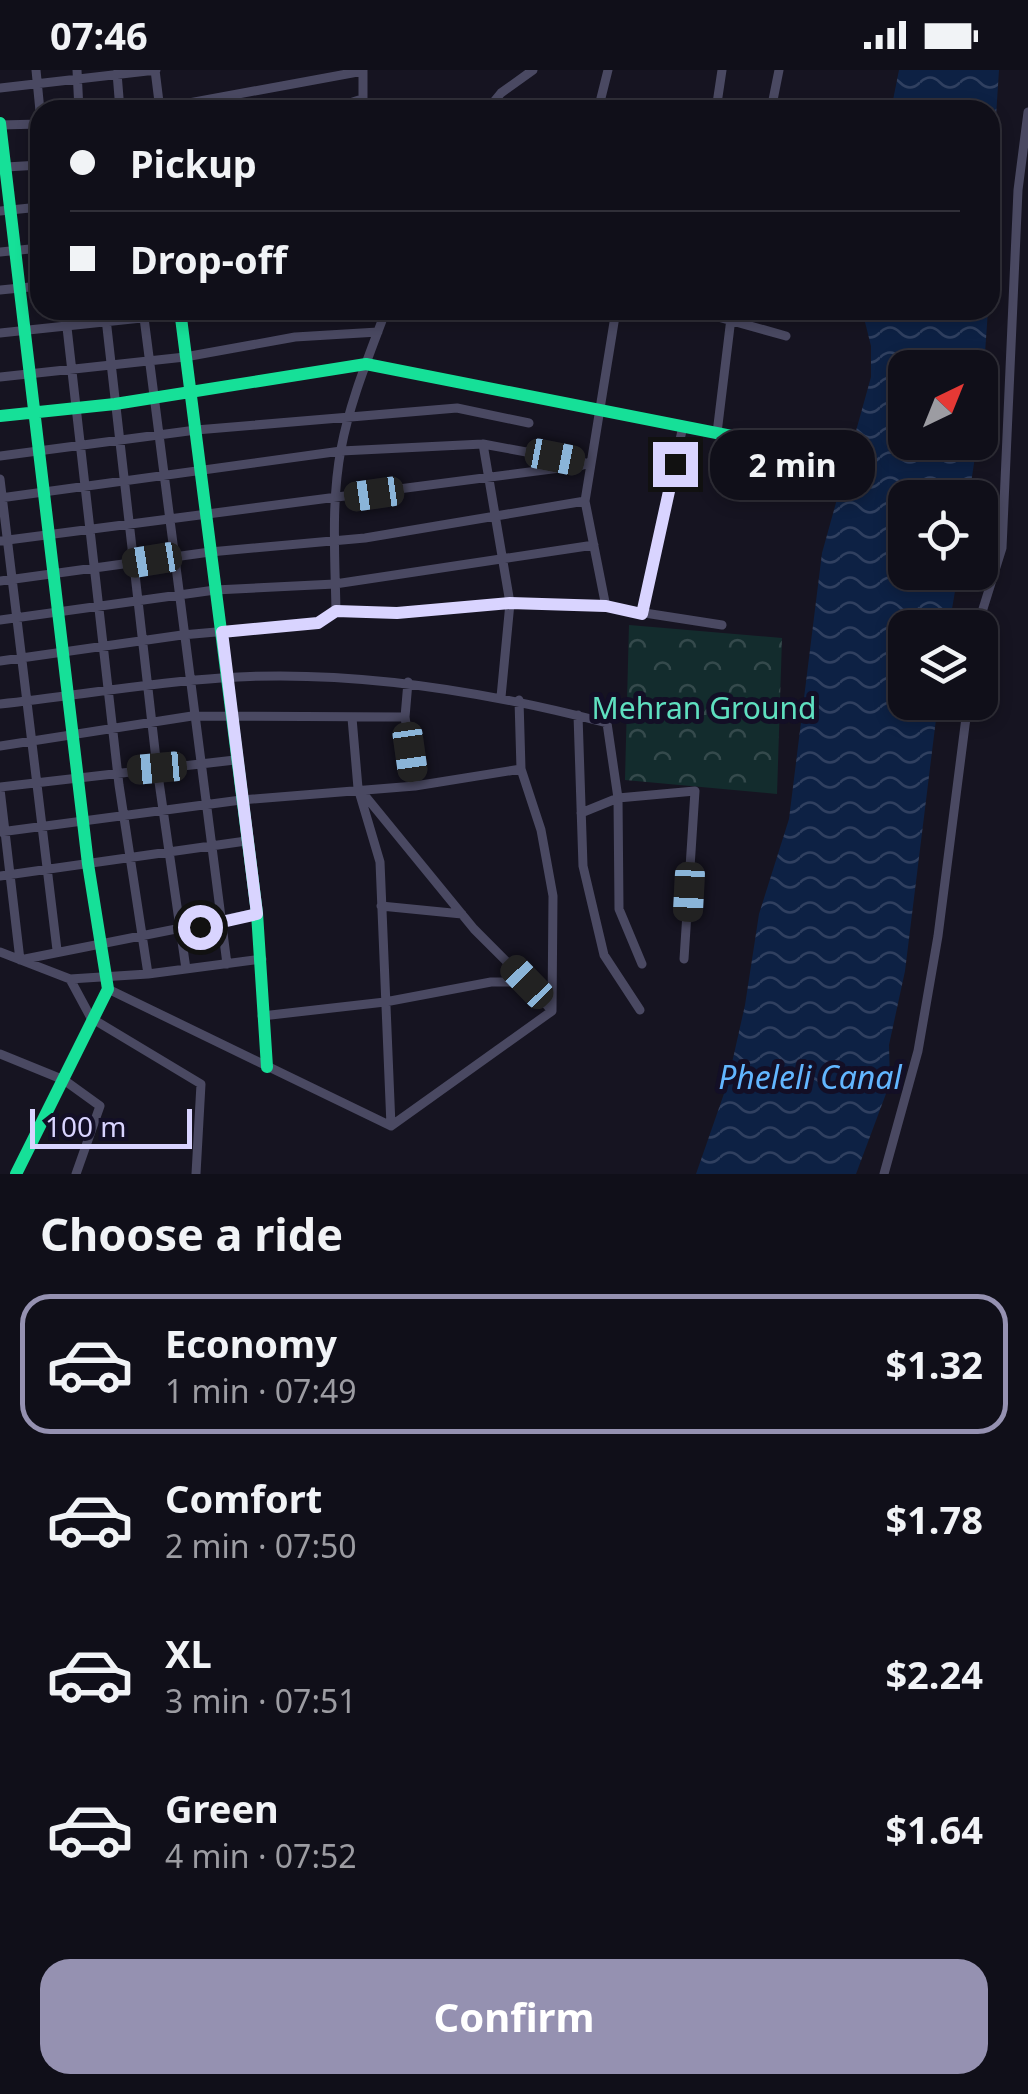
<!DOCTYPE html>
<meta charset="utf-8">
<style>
:root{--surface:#100f19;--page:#1e1d26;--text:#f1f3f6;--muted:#9c9ca2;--line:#302f38;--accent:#9591b1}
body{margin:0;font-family:"Noto Sans",sans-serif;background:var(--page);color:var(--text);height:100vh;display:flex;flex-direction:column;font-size:38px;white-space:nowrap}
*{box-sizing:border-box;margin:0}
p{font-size:32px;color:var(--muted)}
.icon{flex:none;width:55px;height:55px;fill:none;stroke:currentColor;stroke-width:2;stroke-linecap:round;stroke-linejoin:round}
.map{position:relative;height:1104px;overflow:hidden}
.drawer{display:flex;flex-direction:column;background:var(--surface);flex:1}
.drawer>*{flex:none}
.top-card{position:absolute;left:30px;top:30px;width:970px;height:220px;border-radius:30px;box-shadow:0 5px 15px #0003,0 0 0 2px var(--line);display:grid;align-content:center;height:220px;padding:0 40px;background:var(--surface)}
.needle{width:65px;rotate:43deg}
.buttons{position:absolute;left:888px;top:280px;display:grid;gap:20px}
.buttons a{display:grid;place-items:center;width:110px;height:110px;border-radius:20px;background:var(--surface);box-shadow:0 5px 15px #0003,0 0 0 2px var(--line);font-size:50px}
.scale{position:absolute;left:30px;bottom:25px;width:162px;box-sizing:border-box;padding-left:10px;border:5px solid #d9d4ff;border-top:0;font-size:28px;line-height:35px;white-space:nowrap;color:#d9d4ff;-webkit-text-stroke:8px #130f26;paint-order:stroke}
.end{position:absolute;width:45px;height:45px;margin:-22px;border:12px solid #d9d4ff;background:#111;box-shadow:0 0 0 5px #111}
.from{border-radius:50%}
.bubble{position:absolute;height:70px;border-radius:30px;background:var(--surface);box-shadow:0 5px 15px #0003,0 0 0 2px var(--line);font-size:32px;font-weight:700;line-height:70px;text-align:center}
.car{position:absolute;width:30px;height:60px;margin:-30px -15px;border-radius:12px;box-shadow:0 0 8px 2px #0007;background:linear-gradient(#222 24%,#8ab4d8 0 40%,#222 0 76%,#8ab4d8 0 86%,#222 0)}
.top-card b{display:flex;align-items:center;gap:35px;height:95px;font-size:38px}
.top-card b+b{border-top:2px solid var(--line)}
.top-card i{width:25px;height:25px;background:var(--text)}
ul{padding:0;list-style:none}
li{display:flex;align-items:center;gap:30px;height:140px;margin:0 20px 15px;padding:0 20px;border:5px solid transparent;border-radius:30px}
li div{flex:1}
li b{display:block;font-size:38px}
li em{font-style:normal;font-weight:700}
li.on{border-color:var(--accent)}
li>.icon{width:90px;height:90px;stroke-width:1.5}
h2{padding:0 40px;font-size:45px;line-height:120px}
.primary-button{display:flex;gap:20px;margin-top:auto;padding:20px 40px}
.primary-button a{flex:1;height:115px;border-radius:30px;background:var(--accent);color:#fff;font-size:40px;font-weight:700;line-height:115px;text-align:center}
.status{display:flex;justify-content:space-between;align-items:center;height:70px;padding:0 50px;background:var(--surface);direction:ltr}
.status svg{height:28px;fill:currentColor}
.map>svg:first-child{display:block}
.park{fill:url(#park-crowns)}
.water{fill:url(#water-waves)}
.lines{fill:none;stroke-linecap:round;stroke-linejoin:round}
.street{stroke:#4a4962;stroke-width:9}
.fast{stroke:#16e098;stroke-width:12}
.route{stroke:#d9d4ff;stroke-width:12}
.labels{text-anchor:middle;stroke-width:10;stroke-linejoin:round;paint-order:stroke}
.park-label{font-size:30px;fill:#5fe0c0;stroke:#130f26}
.water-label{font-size:32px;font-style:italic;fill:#62b6ff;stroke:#130f26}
</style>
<div class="status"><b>07:46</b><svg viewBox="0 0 49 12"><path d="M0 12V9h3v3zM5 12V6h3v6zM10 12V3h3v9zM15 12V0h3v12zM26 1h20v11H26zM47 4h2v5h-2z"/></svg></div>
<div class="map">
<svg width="1028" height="1104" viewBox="0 0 1028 1104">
<defs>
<pattern id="park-crowns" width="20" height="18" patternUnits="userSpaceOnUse" patternTransform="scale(2.5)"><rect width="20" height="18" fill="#132c2d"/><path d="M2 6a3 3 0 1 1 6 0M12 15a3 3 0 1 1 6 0" fill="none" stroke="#354a4c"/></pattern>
<pattern id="water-waves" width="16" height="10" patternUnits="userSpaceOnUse" patternTransform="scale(2.5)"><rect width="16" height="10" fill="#0d2144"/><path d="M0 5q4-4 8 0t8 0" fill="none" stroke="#304060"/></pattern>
</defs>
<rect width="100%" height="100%" fill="#161421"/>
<path class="park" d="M629,555L782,568L777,724L625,710Z"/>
<path class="water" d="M899,0H999L990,139V40H891Z
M862,240H988L980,355V298H905V372L977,373L969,427L905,428V502L958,503L949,557L905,558V632L938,633L905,901L889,975L890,1013L856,1104H696L727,1015L745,935L759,844L789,749L822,483L871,307V276Z"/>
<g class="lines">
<path class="street" d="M36,0L40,41
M77,0L79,40
M155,0L160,40
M117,3L120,40
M0,18L156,0
M151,40L363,1
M328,40L362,29
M363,40V0
M487,40L501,23L533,0
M598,40L608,0
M716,40L722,0
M771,40L779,0
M0,55L40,54
M6,97L40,95
M0,141L40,137
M0,182L40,178
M0,220L40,216
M105,240L157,698L186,899
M143,240L227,894
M693,240L786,266
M0,263L217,240
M0,307L185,287L295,267L378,262
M717,363L732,240
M483,374L510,533L501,627
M0,386L196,360L457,338L529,353
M0,409L57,880
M0,428L341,381L483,374L591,394
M0,471L583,395
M0,511L210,482L365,468L585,431
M606,537L585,431L616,240
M336,541C335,488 331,432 341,379C350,331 369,286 386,240
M642,543L683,356
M0,550L215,520L335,514L594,475
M977,558L1002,478L1018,120L1028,42
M0,591L182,565L318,553L336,541L397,543L510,533L606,537L722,555
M519,630L521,699L541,760L553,826L552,941
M0,634C74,626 147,613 221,608C348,599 484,621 607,653L618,728L581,743
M578,645L583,796L604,885L640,940
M405,647L415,716
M352,648L358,718L380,792L391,1056
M0,676L192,646L405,647L408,612
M0,717L235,690
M0,719L20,890L257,843
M362,722L474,859L527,912
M0,762L241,730L415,716L521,699
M0,806L246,771
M381,836L462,844
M0,882L70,909L148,904L119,715L65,240
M642,894L619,839L618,728L695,721L684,889
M148,904L262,889
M70,909L91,948L201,1014L196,1104
M108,919L391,1056L552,941
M262,946L385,932L491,912H527L552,941
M0,984L64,1010L100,1036L76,1104
M884,1104L918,981L938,866L968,632"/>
<path class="fast" d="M0,53L88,794L108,919L16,1104
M180,240L257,843L267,997
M0,346L115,334L366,294L757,371"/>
</g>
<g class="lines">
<path class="route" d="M200,857L257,844L222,562L318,553L336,541L397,543L510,533L606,536L642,544L675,394"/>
</g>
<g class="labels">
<g class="park-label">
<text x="704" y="649">Mehran Ground</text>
</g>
<g class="water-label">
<text x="810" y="1019">Pheleli Canal</text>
</g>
</g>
</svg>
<div class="buttons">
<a><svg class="needle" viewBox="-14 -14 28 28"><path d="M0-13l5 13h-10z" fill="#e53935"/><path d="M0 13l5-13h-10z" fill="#9c9ca2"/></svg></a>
<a><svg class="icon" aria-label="locate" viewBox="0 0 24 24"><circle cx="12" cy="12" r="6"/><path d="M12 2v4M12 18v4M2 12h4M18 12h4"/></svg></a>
<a><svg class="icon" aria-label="layers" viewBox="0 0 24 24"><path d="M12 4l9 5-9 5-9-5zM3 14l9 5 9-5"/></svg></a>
</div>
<div class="scale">100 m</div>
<i class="end from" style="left:200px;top:857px"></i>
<i class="end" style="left:675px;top:394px"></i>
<div class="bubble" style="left:710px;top:360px;width:165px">2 min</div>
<i class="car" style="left:555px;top:387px;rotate:101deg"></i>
<i class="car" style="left:374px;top:424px;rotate:262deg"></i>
<i class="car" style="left:152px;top:490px;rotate:261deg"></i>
<i class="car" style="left:410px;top:682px;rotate:172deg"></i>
<i class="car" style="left:157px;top:698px;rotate:265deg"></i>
<i class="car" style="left:689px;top:822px;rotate:183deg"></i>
<i class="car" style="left:527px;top:912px;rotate:316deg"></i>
<div class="top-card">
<b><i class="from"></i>Pickup</b>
<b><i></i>Drop-off</b>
</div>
</div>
<section class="drawer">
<h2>Choose a ride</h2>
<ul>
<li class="on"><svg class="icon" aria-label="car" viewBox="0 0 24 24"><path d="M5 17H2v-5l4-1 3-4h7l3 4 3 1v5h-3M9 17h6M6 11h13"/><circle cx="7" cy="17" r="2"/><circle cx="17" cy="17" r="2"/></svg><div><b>Economy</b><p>1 min · 07:49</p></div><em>$1.32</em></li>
<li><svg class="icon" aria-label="car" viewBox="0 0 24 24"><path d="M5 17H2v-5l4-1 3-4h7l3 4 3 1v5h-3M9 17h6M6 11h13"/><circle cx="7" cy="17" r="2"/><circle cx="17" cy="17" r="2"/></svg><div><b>Comfort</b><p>2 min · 07:50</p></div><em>$1.78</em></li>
<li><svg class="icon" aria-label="car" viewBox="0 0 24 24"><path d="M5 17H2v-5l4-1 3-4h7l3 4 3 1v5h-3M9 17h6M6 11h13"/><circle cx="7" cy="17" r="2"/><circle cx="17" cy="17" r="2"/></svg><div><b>XL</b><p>3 min · 07:51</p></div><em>$2.24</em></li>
<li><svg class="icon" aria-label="car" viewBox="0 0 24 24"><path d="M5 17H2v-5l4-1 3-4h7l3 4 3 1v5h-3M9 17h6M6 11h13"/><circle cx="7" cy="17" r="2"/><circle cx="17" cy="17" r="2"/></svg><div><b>Green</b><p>4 min · 07:52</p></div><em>$1.64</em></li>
</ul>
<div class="primary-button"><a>Confirm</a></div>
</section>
